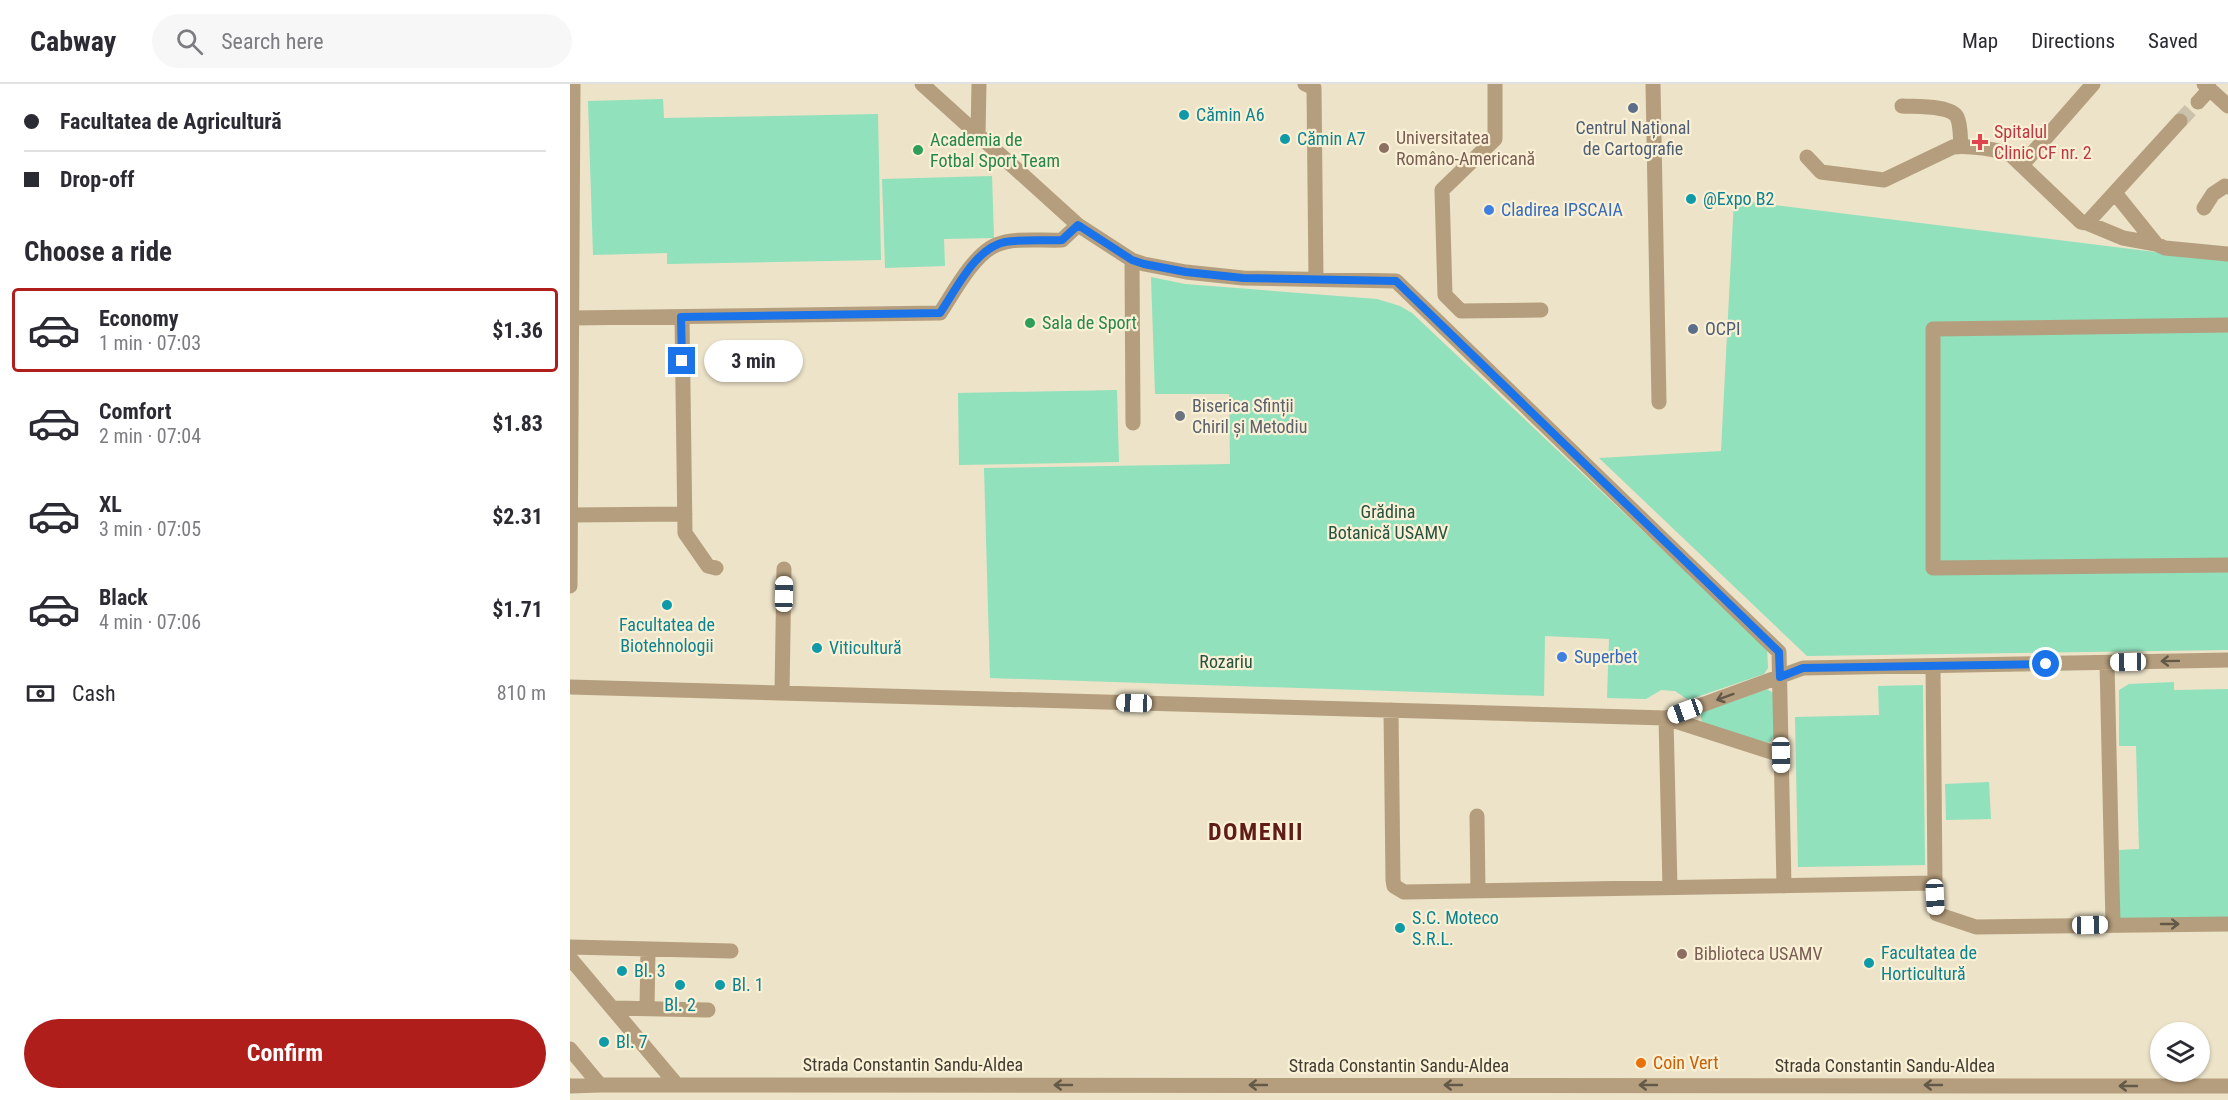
<!DOCTYPE html>
<meta charset="utf-8">
<style>
:root{--surface:#fff;--page:#f7f7f7;--text:#2b2b33;--muted:#7c7c81;--line:#e1e1e2;--accent:#af1e1b}
body{margin:0;font-family:"Roboto Condensed",sans-serif;background:var(--page);color:var(--text);height:100vh;display:flex;flex-direction:column;font-size:22px;white-space:nowrap}
*{box-sizing:border-box;margin:0}
p{font-size:20px;color:var(--muted)}
.icon{flex:none;width:33px;height:33px;fill:none;stroke:currentColor;stroke-width:2;stroke-linecap:round;stroke-linejoin:round}
.map{position:relative;flex:1;overflow:hidden}
.panel{display:flex;flex-direction:column;background:var(--surface);width:570px}
.panel>*{flex:none}
.guide{display:grid;align-content:center;height:132px;padding:0 24px;background:var(--surface)}
.buttons{position:absolute;left:1580px;top:938px;display:grid;gap:12px}
.buttons a{display:grid;place-items:center;width:60px;height:60px;border-radius:50%;background:var(--surface);box-shadow:0 2px 4px #0004;font-size:30px}
.end{position:absolute;width:27px;height:27px;margin:-14px;border:8px solid #1a73e8;background:#fff;box-shadow:0 0 0 3px #fff}
.from{border-radius:50%}
.bubble{position:absolute;height:42px;border-radius:21px;background:var(--surface);box-shadow:0 2px 4px #0004;font-size:20px;font-weight:700;line-height:42px;text-align:center}
.car{position:absolute;width:18px;height:36px;margin:-18px -9px;border-radius:8px;box-shadow:0 0 4px 2px #0007;background:linear-gradient(#fff 24%,#345 0 40%,#fff 0 76%,#345 0 86%,#fff 0)}
.guide b{display:flex;align-items:center;gap:21px;height:57px;font-size:22px}
.guide b+b{border-top:2px solid var(--line)}
.guide i{width:15px;height:15px;background:var(--text)}
ul{padding:0;list-style:none}
li{display:flex;align-items:center;gap:18px;height:84px;margin:0 12px 9px;padding:0 12px;border:3px solid transparent;border-radius:6px}
li div{flex:1}
li b{display:block;font-size:22px}
li em{font-style:normal;font-weight:700}
li.current{border-color:var(--accent)}
li>.icon{width:54px;height:54px;stroke-width:1.5}
h2{padding:0 24px;font-size:27px;line-height:72px}
.pay{display:flex;align-items:center;gap:15px;height:66px;padding:0 24px;font-size:22px}
.pay p{margin-inline-start:auto}
.cta{display:flex;gap:12px;margin-top:auto;padding:12px 24px}
.cta a{flex:1;height:69px;border-radius:36px;background:var(--accent);color:#fff;font-size:24px;font-weight:700;line-height:69px;text-align:center}
header{display:flex;align-items:center;gap:36px;box-sizing:border-box;height:84px;padding:0 30px;background:var(--surface);border-bottom:2px solid var(--line)}
header strong{font-size:28px}
nav{display:flex;gap:33px;margin-inline-start:auto;font-size:21px}
.search{width:420px;height:54px;background:var(--page);display:flex;align-items:center;gap:15px;box-sizing:border-box;padding:0 21px;border-radius:33px;color:var(--muted);font-size:22px}
main{display:flex;flex:1;min-height:0}
.map>svg:first-child{display:block}
.green{fill:#90e1bc}
.lines{fill:none;stroke-linecap:round;stroke-linejoin:round}
.minor-tunnel{stroke:#cac2aa;stroke-width:15;stroke-dasharray:15 8;stroke-linecap:butt}
.minor{stroke:#b59e7d;stroke-width:15}
.oneway{stroke:#635948}
.route{stroke:#1a73e8;stroke-width:8}
.service-dot{fill:#5c6f8a;stroke:#faf0d5;stroke-width:2}
.culture-dot{fill:#0f9aa8;stroke:#faf0d5;stroke-width:2}
.health-dot{fill:#e0444e;stroke:#faf0d5;stroke-width:2}
.education-dot{fill:#8d6e63;stroke:#faf0d5;stroke-width:2}
.leisure-dot{fill:#2e9e5b;stroke:#faf0d5;stroke-width:2}
.shop-dot{fill:#3f7fe0;stroke:#faf0d5;stroke-width:2}
.worship-dot{fill:#6b7280;stroke:#faf0d5;stroke-width:2}
.food-dot{fill:#e8710a;stroke:#faf0d5;stroke-width:2}
.labels{text-anchor:middle;stroke-width:4.5;stroke-linejoin:round;paint-order:stroke}
.culture-label{font-size:18px;fill:#0d838f;stroke:#faf0d5;text-anchor:start}
.service-label{font-size:18px;fill:#4e5e75;stroke:#faf0d5}
.health-label{font-size:18px;fill:#be3a42;stroke:#faf0d5;text-anchor:start}
.education-label{font-size:18px;fill:#785e54;stroke:#faf0d5;text-anchor:start}
.leisure-label{font-size:18px;fill:#27864d;stroke:#faf0d5;text-anchor:start}
.shop-label{font-size:18px;fill:#366cbe;stroke:#faf0d5;text-anchor:start}
.worship-label{font-size:18px;fill:#5b616d;stroke:#faf0d5;text-anchor:start}
.park-label{font-size:18px;fill:#275440;stroke:#faf0d5}
.food-label{font-size:18px;fill:#c56008;stroke:#faf0d5;text-anchor:start}
.street-label{font-size:18px;fill:#403c31;stroke:#faf0d5}
.district-label{font-size:24px;font-weight:bold;letter-spacing:1.5px;fill:#601c17;stroke:#faf0d5}
</style>
<header>
<strong>Cabway</strong>
<div class="search"><svg class="icon" aria-label="search" viewBox="0 0 24 24"><circle cx="10" cy="10" r="6"/><path d="M15 15l6 6"/></svg>Search here</div>
<nav><a>Map</a><a>Directions</a><a>Saved</a></nav>
</header>
<main>
<section class="panel">
<div class="guide">
<b><i class="from"></i>Facultatea de Agricultură</b>
<b><i></i>Drop-off</b>
</div>
<h2>Choose a ride</h2>
<ul>
<li class="current"><svg class="icon" aria-label="car" viewBox="0 0 24 24"><path d="M5 17H2v-5l4-1 3-4h7l3 4 3 1v5h-3M9 17h6M6 11h13"/><circle cx="7" cy="17" r="2"/><circle cx="17" cy="17" r="2"/></svg><div><b>Economy</b><p>1 min · 07:03</p></div><em>$1.36</em></li>
<li><svg class="icon" aria-label="car" viewBox="0 0 24 24"><path d="M5 17H2v-5l4-1 3-4h7l3 4 3 1v5h-3M9 17h6M6 11h13"/><circle cx="7" cy="17" r="2"/><circle cx="17" cy="17" r="2"/></svg><div><b>Comfort</b><p>2 min · 07:04</p></div><em>$1.83</em></li>
<li><svg class="icon" aria-label="car" viewBox="0 0 24 24"><path d="M5 17H2v-5l4-1 3-4h7l3 4 3 1v5h-3M9 17h6M6 11h13"/><circle cx="7" cy="17" r="2"/><circle cx="17" cy="17" r="2"/></svg><div><b>XL</b><p>3 min · 07:05</p></div><em>$2.31</em></li>
<li><svg class="icon" aria-label="car" viewBox="0 0 24 24"><path d="M5 17H2v-5l4-1 3-4h7l3 4 3 1v5h-3M9 17h6M6 11h13"/><circle cx="7" cy="17" r="2"/><circle cx="17" cy="17" r="2"/></svg><div><b>Black</b><p>4 min · 07:06</p></div><em>$1.71</em></li>
</ul>
<div class="pay"><svg class="icon" aria-label="cash" viewBox="0 0 24 24"><path d="M3 7h18v10H3z"/><circle cx="12" cy="12" r="2"/></svg>Cash<p>810 m</p></div>
<div class="cta"><a>Confirm</a></div>
</section>
<div class="map">
<svg width="1658" height="1016" viewBox="0 0 1658 1016">
<rect width="100%" height="100%" fill="#ece3c8"/>
<path class="green" d="M93,15L94,34L308,30L311,176L97,180V169L23,171L18,17Z
M422,92L424,154L374,155L375,182L315,184L312,95Z
M1164,116L1658,177V566L1237,572L1029,374L1151,367Z
M581,193L615,200L807,215L830,222L842,229L1197,564L1198,584L1194,590L1118,616L1105,607L1091,606L1076,615L1037,614L1039,555L975,552L974,612L420,594L414,384L660,380L659,310H585Z
M547,306L549,378L389,381L388,309Z
M1604,598V606L1658,605V834H1550L1549,766L1569,765L1566,662H1549V606L1559,600Z
M1353,601L1355,781L1228,783L1225,633L1309,631L1308,602Z
M1197,605L1203,609L1204,651L1201,657L1197,659L1132,639L1130,629Z
M1419,698L1421,735L1376,736L1375,700Z"/>
<g class="lines">
<path class="minor-tunnel" d="M1610,37L1628,18"/>
<path class="minor" d="M352,0L508,141L562,176L574,180L616,188L673,194L826,197L1209,568L1214,802
M735,0L744,4L746,195
M925,0V55L872,106L875,211L891,227L971,226
M1083,0L1089,318
M1634,0L1658,22
M1628,18L1640,5
M1332,22C1346,23 1380,21 1387,33C1391,41 1390,54 1391,62
M408,50L409,0
M1237,73L1251,88L1314,96L1383,63C1396,61 1431,65 1442,72L1511,138L1517,139L1610,37
M1452,81L1523,0
M1545,109L1586,160L1595,164L1658,170
M1634,124L1643,110L1655,102L1658,103
M1517,139L1553,154L1586,160
M562,176L563,339
M112,233L115,449L138,482L146,484
M2,234L370,229C384,208 403,171 426,161C445,153 472,157 492,156L508,141
M1658,241L1363,245V484L1658,481
M1,431L115,430
M0,502L3,0
M1537,579L1543,840
M1363,582L1365,799L1367,830L1406,843L1658,840
M0,603L1096,634L1100,804
M212,609L214,485
M821,626L823,796L824,802L834,808L1365,799
M1211,671L1096,634L1233,584L1658,576
M907,732L908,807
M0,863L161,867
M0,874L107,1001
M44,924L138,926
M77,925L78,865
M0,965L30,1001
M0,1002L30,1001L1658,1002"/>
</g>
<defs><path id="oneway-shaft" d="M-6 0H5M1.5-3L5.5 0L1.5 3" fill="none" stroke-width="1.6" stroke-linecap="round" stroke-linejoin="round" transform="scale(1.5)"/></defs>
<g class="oneway">
<use href="#oneway-shaft" transform="translate(1600 577) rotate(179)"/>
<use href="#oneway-shaft" transform="translate(1155 613) rotate(160)"/>
<use href="#oneway-shaft" transform="translate(1600 840)"/>
<use href="#oneway-shaft" transform="translate(493 1001) rotate(-180)"/>
<use href="#oneway-shaft" transform="translate(688 1001) rotate(-180)"/>
<use href="#oneway-shaft" transform="translate(883 1001) rotate(-180)"/>
<use href="#oneway-shaft" transform="translate(1078 1001) rotate(-180)"/>
<use href="#oneway-shaft" transform="translate(1363 1001) rotate(-180)"/>
<use href="#oneway-shaft" transform="translate(1558 1002) rotate(-180)"/>
</g>
<g class="lines">
<path class="route" d="M112,277L111,233L370,229C386,206 405,164 435,158C454,155 474,157 492,156L508,141L562,176L574,180L616,188L673,194L826,197L1209,568L1210,593L1233,584L1476,580"/>
</g>
<g class="service-dot">
<circle cx="1063" cy="24" r="6"/>
<circle cx="1123" cy="245" r="6"/>
</g>
<g class="culture-dot">
<circle cx="614" cy="31" r="6"/>
<circle cx="715" cy="55" r="6"/>
<circle cx="1121" cy="115" r="6"/>
<circle cx="97" cy="521" r="6"/>
<circle cx="247" cy="564" r="6"/>
<circle cx="830" cy="844" r="6"/>
<circle cx="1299" cy="879" r="6"/>
<circle cx="52" cy="887" r="6"/>
<circle cx="110" cy="901" r="6"/>
<circle cx="150" cy="901" r="6"/>
<circle cx="34" cy="958" r="6"/>
</g>
<path class="health-dot" d="M1407 49h6v6h6v6h-6v6h-6v-6h-6v-6h6z"/>
<g class="education-dot">
<circle cx="814" cy="64" r="6"/>
<circle cx="1112" cy="870" r="6"/>
</g>
<g class="leisure-dot">
<circle cx="348" cy="66" r="6"/>
<circle cx="460" cy="239" r="6"/>
</g>
<g class="shop-dot">
<circle cx="919" cy="126" r="6"/>
<circle cx="992" cy="573" r="6"/>
</g>
<circle class="worship-dot" cx="610" cy="332" r="6"/>
<circle class="food-dot" cx="1071" cy="979" r="6"/>
<g class="labels">
<g class="culture-label">
<text x="626" y="37">Cămin A6</text>
<text x="727" y="61">Cămin A7</text>
<text x="1133" y="121">@Expo B2</text>
<text x="97" y="547" text-anchor="middle">Facultatea de<tspan x="97" dy="21">Biotehnologii</tspan></text>
<text x="259" y="570">Viticultură</text>
<text x="842" y="840">S.C. Moteco<tspan x="842" dy="21">S.R.L.</tspan></text>
<text x="1311" y="875">Facultatea de<tspan x="1311" dy="21">Horticultură</tspan></text>
<text x="64" y="893">Bl. 3</text>
<text x="162" y="907">Bl. 1</text>
<text x="110" y="927" text-anchor="middle">Bl. 2</text>
<text x="46" y="964">Bl. 7</text>
</g>
<g class="service-label">
<text x="1063" y="50">Centrul Național<tspan x="1063" dy="21">de Cartografie</tspan></text>
<text x="1135" y="251" text-anchor="start">OCPI</text>
</g>
<g class="health-label">
<text x="1424" y="54">Spitalul<tspan x="1424" dy="21">Clinic CF nr. 2</tspan></text>
</g>
<g class="education-label">
<text x="826" y="60">Universitatea<tspan x="826" dy="21">Româno-Americană</tspan></text>
<text x="1124" y="876">Biblioteca USAMV</text>
</g>
<g class="leisure-label">
<text x="360" y="62">Academia de<tspan x="360" dy="21">Fotbal Sport Team</tspan></text>
<text x="472" y="245">Sala de Sport</text>
</g>
<g class="shop-label">
<text x="931" y="132">Cladirea IPSCAIA</text>
<text x="1004" y="579">Superbet</text>
</g>
<g class="worship-label">
<text x="622" y="328">Biserica Sfinții<tspan x="622" dy="21">Chiril și Metodiu</tspan></text>
</g>
<g class="park-label">
<text x="818" y="434">Grădina<tspan x="818" dy="21">Botanică USAMV</tspan></text>
<text x="656" y="584">Rozariu</text>
</g>
<g class="food-label">
<text x="1083" y="985">Coin Vert</text>
</g>
<g class="street-label">
<text x="343" y="987">Strada Constantin Sandu-Aldea</text>
<text x="829" y="988">Strada Constantin Sandu-Aldea</text>
<text x="1315" y="988">Strada Constantin Sandu-Aldea</text>
</g>
<g class="district-label">
<text x="686" y="756">DOMENII</text>
</g>
</g>
</svg>
<div class="buttons">
<a><svg class="icon" aria-label="layers" viewBox="0 0 24 24"><path d="M12 4l9 5-9 5-9-5zM3 14l9 5 9-5"/></svg></a>
</div>
<i class="end from" style="left:1476px;top:580px"></i>
<i class="end" style="left:112px;top:277px"></i>
<div class="bubble" style="left:134px;top:256px;width:99px">3 min</div>
<i class="car" style="left:214px;top:510px;rotate:1deg"></i>
<i class="car" style="left:1558px;top:578px;rotate:269deg"></i>
<i class="car" style="left:564px;top:619px;rotate:272deg"></i>
<i class="car" style="left:1115px;top:627px;rotate:250deg"></i>
<i class="car" style="left:1211px;top:671px;rotate:179deg"></i>
<i class="car" style="left:1365px;top:813px;rotate:177deg"></i>
<i class="car" style="left:1520px;top:841px;rotate:89deg"></i>
</div>
</main>
